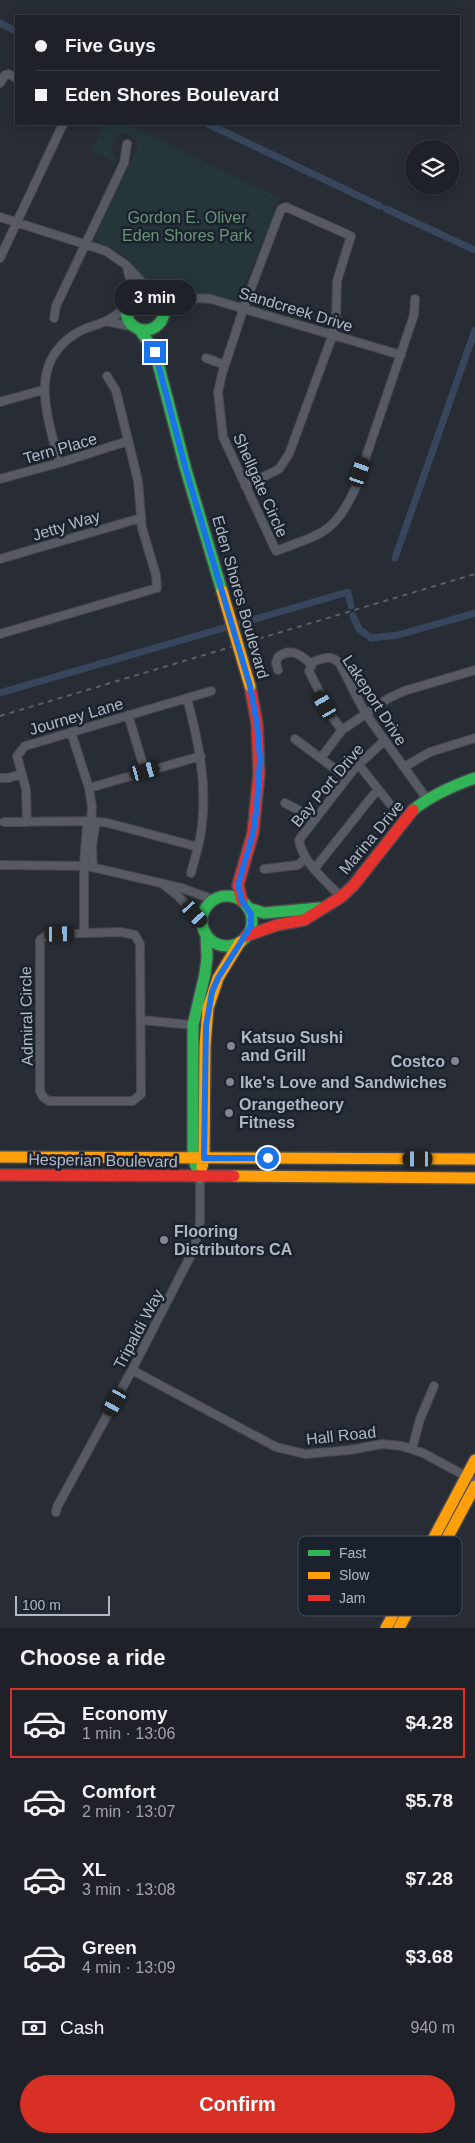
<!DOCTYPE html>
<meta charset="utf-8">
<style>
:root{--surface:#1e2127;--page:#26292f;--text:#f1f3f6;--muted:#a1a3a7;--line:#3c3e44;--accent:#d93025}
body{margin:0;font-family:Helvetica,sans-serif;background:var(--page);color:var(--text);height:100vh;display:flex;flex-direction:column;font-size:19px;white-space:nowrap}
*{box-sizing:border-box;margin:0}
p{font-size:16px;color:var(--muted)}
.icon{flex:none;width:28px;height:28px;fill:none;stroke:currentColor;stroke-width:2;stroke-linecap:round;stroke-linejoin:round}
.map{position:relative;height:1628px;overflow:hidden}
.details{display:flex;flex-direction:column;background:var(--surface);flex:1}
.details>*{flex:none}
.banner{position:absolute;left:15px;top:15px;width:445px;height:110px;border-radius:0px;box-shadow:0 2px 12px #0003,0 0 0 1px var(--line);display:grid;align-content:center;height:110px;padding:0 20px;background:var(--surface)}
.buttons{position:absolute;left:405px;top:140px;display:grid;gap:10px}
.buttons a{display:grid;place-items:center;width:55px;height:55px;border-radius:50%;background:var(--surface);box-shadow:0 2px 12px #0003,0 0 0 1px var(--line);font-size:25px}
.scale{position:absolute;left:15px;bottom:12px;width:95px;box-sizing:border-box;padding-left:5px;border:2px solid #b1b7c5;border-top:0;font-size:14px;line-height:18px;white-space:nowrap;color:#b1b7c5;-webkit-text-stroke:4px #1b222e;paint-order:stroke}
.end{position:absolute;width:22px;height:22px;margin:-11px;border:6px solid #1a73e8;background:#fff;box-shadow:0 0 0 2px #fff}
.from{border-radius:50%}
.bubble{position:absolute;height:35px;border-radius:18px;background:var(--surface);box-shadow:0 2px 12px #0003,0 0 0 1px var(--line);font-size:16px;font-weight:600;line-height:35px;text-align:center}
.car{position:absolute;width:15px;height:30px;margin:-15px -8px;border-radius:6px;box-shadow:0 0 4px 1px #0007;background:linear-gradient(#222 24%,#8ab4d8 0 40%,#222 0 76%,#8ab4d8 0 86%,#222 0)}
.banner b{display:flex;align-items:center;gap:18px;height:48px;font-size:19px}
.banner b+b{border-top:1px solid var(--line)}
.banner i{width:12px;height:12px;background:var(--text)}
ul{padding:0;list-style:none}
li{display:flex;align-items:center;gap:15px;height:70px;margin:0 10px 8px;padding:0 10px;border:2px solid transparent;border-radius:0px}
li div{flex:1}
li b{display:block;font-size:19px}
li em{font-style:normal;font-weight:600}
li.active{border-color:var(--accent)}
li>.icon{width:45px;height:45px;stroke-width:1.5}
h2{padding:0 20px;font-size:22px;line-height:60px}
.pay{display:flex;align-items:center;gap:12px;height:55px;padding:0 20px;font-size:19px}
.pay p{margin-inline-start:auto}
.action{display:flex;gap:10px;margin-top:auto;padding:10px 20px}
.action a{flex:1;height:58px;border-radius:30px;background:var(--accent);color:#fff;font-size:20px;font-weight:600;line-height:58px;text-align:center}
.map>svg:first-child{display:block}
.green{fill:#25363a}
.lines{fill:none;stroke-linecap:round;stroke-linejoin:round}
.canal{stroke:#37455d;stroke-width:7}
.street-casing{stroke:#44474d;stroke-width:10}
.fast-casing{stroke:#44474d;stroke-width:14}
.slow-casing{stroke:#44474d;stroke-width:14}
.jam-casing{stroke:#44474d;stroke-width:14}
.street{stroke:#575a62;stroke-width:8}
.fast{stroke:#30b455;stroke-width:11}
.slow{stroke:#ff9f0a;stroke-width:11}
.jam{stroke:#e5322d;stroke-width:11}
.rail{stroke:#5b5e66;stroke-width:2;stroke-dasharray:5 5;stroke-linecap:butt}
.slow-bridge-casing{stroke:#44474d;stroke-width:14;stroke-linecap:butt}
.slow-bridge{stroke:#ff9f0a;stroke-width:11}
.route{stroke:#1a73e8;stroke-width:6}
.poi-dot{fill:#818692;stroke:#1b222e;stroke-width:2}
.labels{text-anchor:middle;stroke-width:5;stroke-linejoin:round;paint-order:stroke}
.park-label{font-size:16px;fill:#699577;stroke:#1b222e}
.street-label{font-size:16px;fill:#b1b7c5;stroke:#1b222e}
.poi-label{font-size:16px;font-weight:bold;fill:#b1b7c5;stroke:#1b222e;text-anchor:start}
.key{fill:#1b222e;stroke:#484f5b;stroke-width:1}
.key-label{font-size:14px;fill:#b1b7c5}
</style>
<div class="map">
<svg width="475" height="1628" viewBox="0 0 475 1628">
<rect width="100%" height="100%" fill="#282c34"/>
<path class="green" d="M104,124H127L282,199L274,204L272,219L238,299C229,301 218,294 208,294C194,292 180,297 166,294C146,290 141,271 127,258C118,250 108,246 97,241L96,233L137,149C138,139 132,136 124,133L116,136L111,146L116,163L91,151Z"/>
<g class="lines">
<path class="canal" d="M0,23L16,31
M208,124L380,206
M386,209L475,250
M395,558L475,330
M353,616L359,629L371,638L398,635L475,613
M0,693L348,592L351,606"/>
<defs>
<path id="street" d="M0,83L5,75L9,74L16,78
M0,217L106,251L126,265L152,293
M0,258L63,124
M127,267L131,283L130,299
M158,298L183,300
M163,316C182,302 187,296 211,299L401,355
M54,318L56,306L124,163L127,144
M106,321L134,327
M206,358L225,365
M0,402L43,390
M59,463C49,419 26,365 75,334C85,327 96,326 106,321C113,318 119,312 126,308
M0,479L59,463L128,441
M245,486L279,469L289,454L333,334L336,318L337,281L351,236L286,207L281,209L244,307L222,374L218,392L223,437L276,551C319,534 334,535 355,489L414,315L415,299
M0,559L141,518
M0,634L157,588L156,575L142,528L138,481L116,391L107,376
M278,670L276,663L278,657C291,647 301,655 311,664
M187,698C198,740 207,781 202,824C201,841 195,857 191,873
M128,715L145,771
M342,730L332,717L309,671L313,662C323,658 332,654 340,664L365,713L427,799
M71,732L89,788L92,807L91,821L87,826L84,863V933
M295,739L347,778
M321,758L342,730L389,698L404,691L475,670
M358,764L390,804
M404,767L430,752L475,738
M0,778H9L21,774
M89,788L201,756
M285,803L315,819
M91,821L95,827L92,847L93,867
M4,822L91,821L108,823L198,847
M27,822L26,789L17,756L25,746L211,691
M0,865L87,866L182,888L214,900
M315,868L378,789
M264,869L298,865L306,858
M163,884L178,896L202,922
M341,897C326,881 302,862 299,840L354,769L385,740
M121,932L135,935L140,944L141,1094L133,1101H49L43,1097L40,1091V940L48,934Z
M141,1020L193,1025
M132,1370L276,1447L305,1454L350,1450L382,1444L402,1446L423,1453L475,1481
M412,1449L420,1419L434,1386
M56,1512L57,1507L132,1370L194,1249L200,1222V1177"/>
<path id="fast" d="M126 311a19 19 0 1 1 38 0a19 19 0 1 1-38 0Z
M140,330L155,352L186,470L222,591
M413,810C432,795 452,786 475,778
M202 921a25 25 0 1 1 50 0a25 25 0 1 1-50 0Z
M248,908L264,913L319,908
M200,1177L193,1158V1025L205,974L207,958L206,934"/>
<path id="slow" d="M0,1157L475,1159
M202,1167L204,1158L205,1045L208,1008L218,978L240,942
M234,1176L475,1178
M386,1628L475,1460
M399,1628L475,1486"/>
<path id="jam" d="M242,901L238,885L253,833L259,773L257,724L250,686
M246,936L277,925L304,920L341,897L353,886L413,810
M0,1175L234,1176"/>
</defs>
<use href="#street" class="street-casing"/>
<use href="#fast" class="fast-casing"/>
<use href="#slow" class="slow-casing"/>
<use href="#jam" class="jam-casing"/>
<use href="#street" class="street"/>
<use href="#fast" class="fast"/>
<use href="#slow" class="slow"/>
<use href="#jam" class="jam"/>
<path class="rail" d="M0,716L475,574"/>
<defs>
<path id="slow-bridge" d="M222,591L250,686"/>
</defs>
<use href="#slow-bridge" class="slow-bridge-casing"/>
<use href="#slow-bridge" class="slow-bridge"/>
</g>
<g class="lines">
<path class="route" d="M155,352L186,470L250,686L257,724L260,759L257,804L253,833L238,885L242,901L251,914V926L218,978L212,992L206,1026L204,1158H268"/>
</g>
<g class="poi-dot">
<circle cx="231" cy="1046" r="5"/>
<circle cx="455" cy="1061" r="5"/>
<circle cx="230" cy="1082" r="5"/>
<circle cx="229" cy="1113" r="5"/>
<circle cx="164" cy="1240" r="5"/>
</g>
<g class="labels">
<g class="park-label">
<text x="187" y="223">Gordon E. Oliver<tspan x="187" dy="18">Eden Shores Park</tspan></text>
</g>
<g class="street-label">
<text transform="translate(296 309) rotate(17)" y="6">Sandcreek Drive</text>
<text transform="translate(60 448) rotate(-16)" y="6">Tern Place</text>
<text transform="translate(261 485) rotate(66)" y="6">Shellgate Circle</text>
<text transform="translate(66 525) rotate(-17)" y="6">Jetty Way</text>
<text transform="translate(241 597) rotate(74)" y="6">Eden Shores Boulevard</text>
<text transform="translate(375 700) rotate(57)" y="6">Lakeport Drive</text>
<text transform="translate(76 716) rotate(-16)" y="6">Journey Lane</text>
<text transform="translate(327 785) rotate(-50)" y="6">Bay Port Drive</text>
<text transform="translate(371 837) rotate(-50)" y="6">Marina Drive</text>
<text transform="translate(26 1016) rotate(-91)" y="6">Admiral Circle</text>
<text transform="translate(103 1160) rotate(1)" y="6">Hesperian Boulevard</text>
<text transform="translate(138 1329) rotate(-62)" y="6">Tripaldi Way</text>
<text transform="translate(341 1435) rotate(-6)" y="6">Hall Road</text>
</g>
<g class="poi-label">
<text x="241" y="1043">Katsuo Sushi<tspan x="241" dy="18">and Grill</tspan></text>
<text x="445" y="1067" text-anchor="end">Costco</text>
<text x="240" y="1088">Ike's Love and Sandwiches</text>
<text x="239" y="1110">Orangetheory<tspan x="239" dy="18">Fitness</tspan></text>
<text x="174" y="1237">Flooring<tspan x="174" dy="18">Distributors CA</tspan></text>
</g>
</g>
<rect x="298" y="1536" width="164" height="80" rx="8" class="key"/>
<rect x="308" y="1550" width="22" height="6" fill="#30b455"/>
<rect x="308" y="1572" width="22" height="7" fill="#ff9f0a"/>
<rect x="308" y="1595" width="22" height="6" fill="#e5322d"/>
<g class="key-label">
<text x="339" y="1558">Fast</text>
<text x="339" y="1580">Slow</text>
<text x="339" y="1603">Jam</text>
</g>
</svg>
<div class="buttons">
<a><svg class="icon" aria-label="layers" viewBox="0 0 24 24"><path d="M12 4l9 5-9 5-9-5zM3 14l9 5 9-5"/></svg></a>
</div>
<div class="scale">100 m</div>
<i class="end from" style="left:268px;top:1158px"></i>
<i class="end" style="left:155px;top:352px"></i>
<div class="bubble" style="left:114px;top:280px;width:82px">3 min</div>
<i class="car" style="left:360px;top:472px;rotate:19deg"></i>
<i class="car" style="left:325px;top:705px;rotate:330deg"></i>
<i class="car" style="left:145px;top:771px;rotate:75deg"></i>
<i class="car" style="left:195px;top:914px;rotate:138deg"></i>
<i class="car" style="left:60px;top:934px;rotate:89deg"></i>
<i class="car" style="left:418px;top:1159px;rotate:270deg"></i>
<i class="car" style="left:115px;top:1402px;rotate:209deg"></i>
<div class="banner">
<b><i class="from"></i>Five Guys</b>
<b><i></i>Eden Shores Boulevard</b>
</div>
</div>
<section class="details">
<h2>Choose a ride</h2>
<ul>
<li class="active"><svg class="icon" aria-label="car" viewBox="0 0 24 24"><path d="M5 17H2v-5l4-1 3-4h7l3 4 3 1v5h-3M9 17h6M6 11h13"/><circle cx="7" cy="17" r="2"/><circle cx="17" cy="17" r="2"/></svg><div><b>Economy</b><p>1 min · 13:06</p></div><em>$4.28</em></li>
<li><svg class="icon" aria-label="car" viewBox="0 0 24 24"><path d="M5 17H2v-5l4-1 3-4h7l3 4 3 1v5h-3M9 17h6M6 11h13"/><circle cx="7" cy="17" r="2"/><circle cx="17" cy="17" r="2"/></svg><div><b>Comfort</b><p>2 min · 13:07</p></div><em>$5.78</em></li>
<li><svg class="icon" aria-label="car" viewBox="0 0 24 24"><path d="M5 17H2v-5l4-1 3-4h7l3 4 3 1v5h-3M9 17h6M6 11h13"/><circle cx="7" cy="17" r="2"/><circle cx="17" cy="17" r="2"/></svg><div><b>XL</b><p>3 min · 13:08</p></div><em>$7.28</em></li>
<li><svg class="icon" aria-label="car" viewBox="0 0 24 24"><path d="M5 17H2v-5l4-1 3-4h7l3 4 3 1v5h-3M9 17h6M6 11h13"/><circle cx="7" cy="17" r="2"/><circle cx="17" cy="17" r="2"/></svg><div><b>Green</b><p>4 min · 13:09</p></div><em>$3.68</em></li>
</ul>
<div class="pay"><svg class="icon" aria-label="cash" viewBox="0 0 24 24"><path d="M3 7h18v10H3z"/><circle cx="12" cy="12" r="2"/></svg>Cash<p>940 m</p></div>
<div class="action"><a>Confirm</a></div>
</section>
